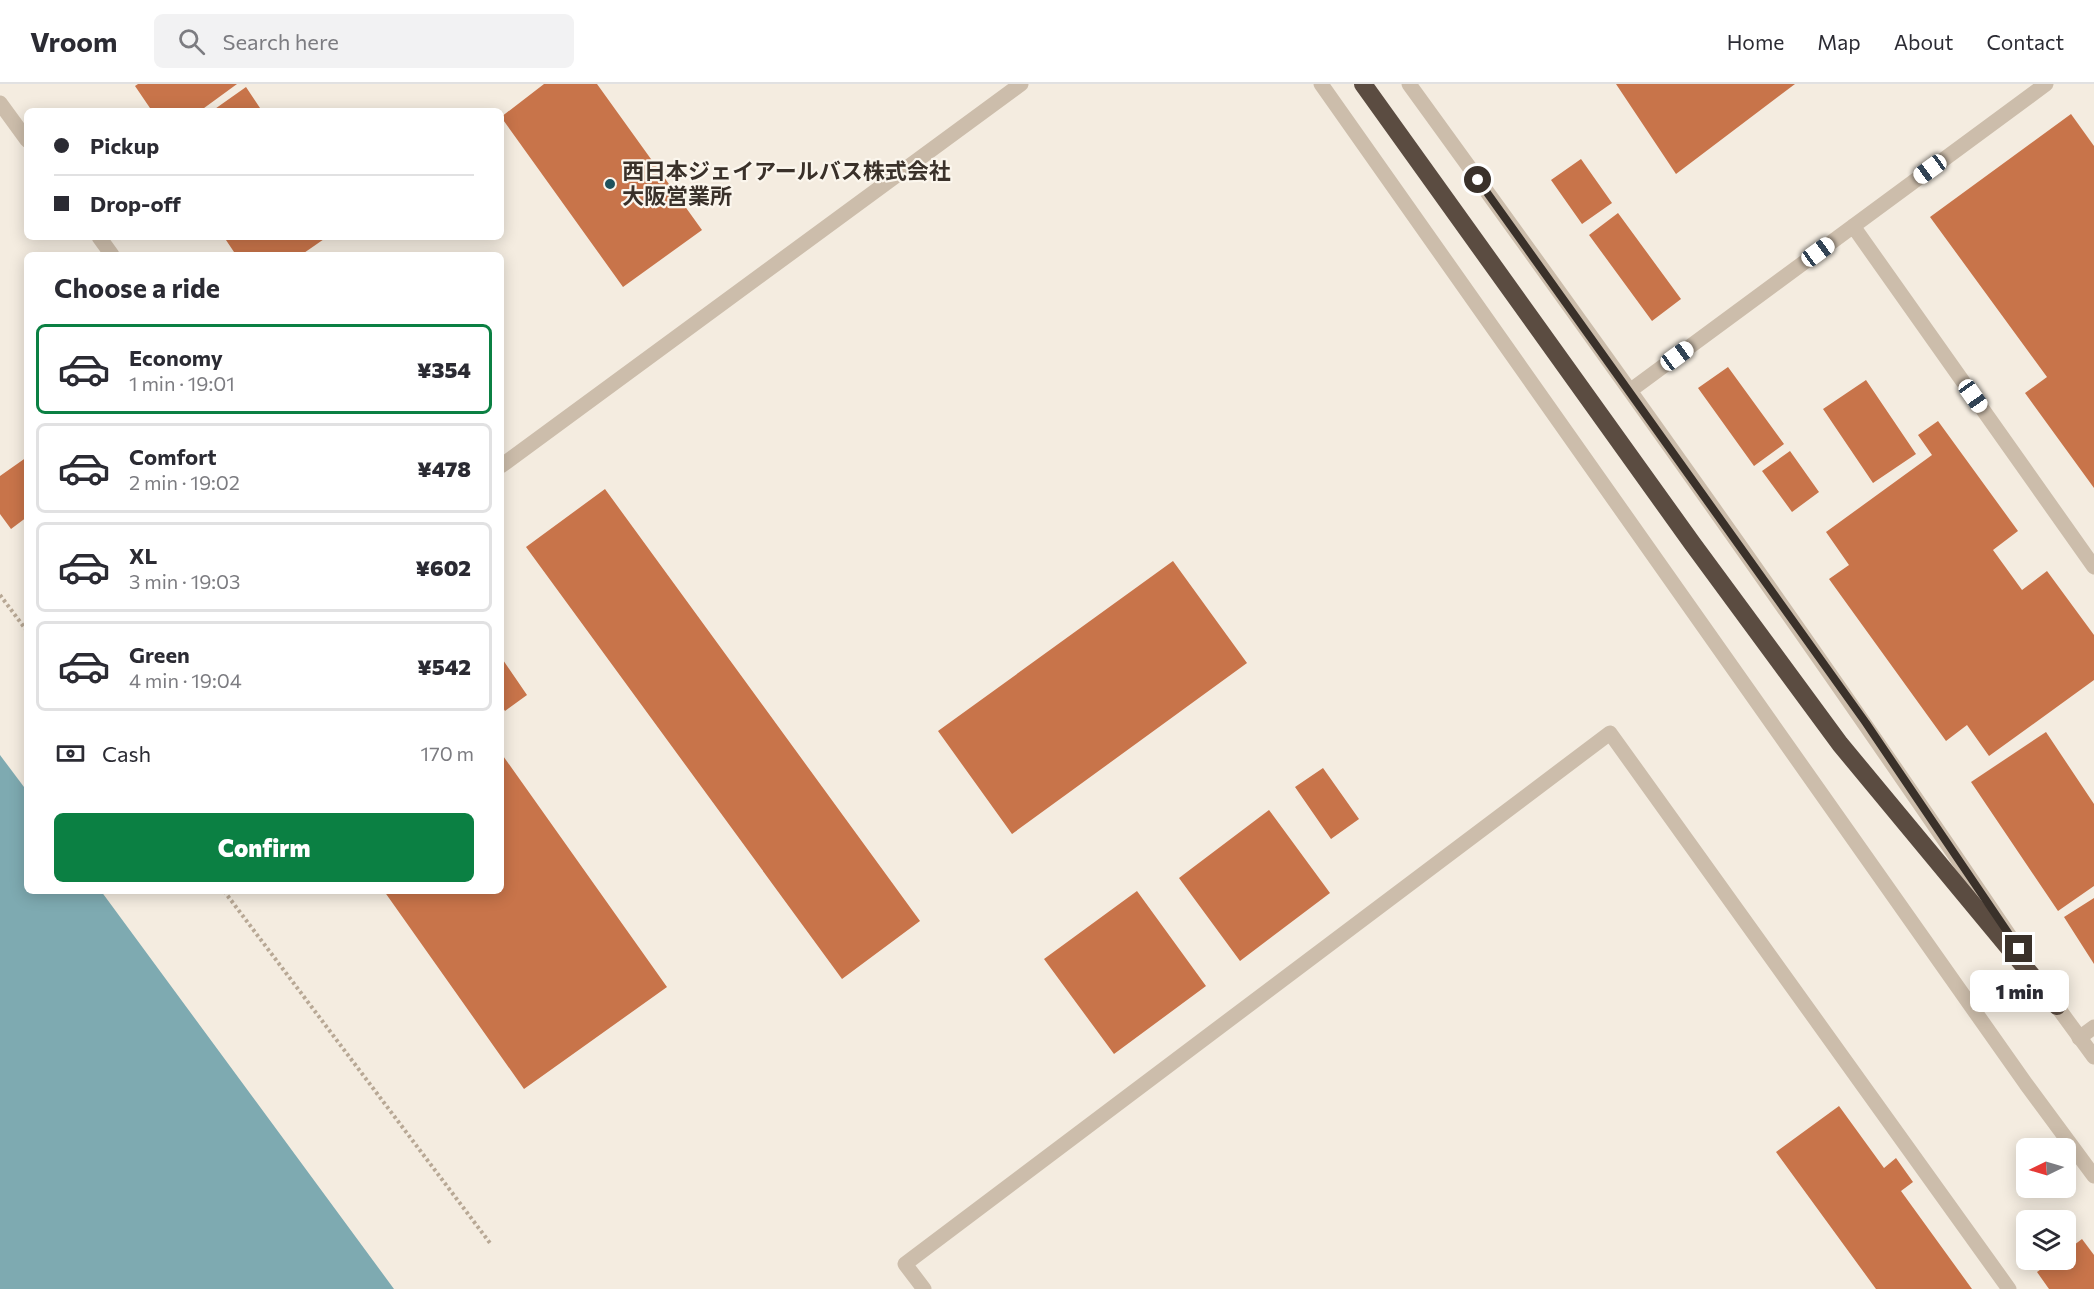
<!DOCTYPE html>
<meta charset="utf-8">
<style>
:root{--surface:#fff;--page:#f2f2f3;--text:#2b2b33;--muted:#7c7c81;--line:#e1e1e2;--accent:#0b8043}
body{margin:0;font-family:Commissioner,"Noto Sans JP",sans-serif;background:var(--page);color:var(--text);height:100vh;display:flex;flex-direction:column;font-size:22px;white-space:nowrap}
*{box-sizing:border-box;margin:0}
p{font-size:20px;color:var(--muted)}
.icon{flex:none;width:33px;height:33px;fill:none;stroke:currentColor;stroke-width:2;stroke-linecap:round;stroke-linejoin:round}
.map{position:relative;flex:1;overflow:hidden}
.side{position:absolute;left:24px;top:168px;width:480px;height:642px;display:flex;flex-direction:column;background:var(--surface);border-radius:9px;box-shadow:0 3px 15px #0003}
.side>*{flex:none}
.hud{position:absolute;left:24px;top:24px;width:480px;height:132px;border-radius:9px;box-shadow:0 3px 15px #0003;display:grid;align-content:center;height:132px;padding:0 30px;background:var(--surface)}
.needle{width:39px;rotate:265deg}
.buttons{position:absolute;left:2016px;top:1054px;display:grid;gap:12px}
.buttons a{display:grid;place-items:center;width:60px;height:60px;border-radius:9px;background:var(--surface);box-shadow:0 3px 15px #0003;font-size:30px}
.end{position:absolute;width:27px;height:27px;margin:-14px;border:8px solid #3a312a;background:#fff;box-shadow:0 0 0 3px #fff}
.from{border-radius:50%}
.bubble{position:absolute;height:42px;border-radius:9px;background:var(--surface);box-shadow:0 3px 15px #0003;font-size:20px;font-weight:800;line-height:42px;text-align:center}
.car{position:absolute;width:18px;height:36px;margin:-18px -9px;border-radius:8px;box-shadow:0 0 4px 2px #0007;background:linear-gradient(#fff 24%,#345 0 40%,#fff 0 76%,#345 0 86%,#fff 0)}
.hud b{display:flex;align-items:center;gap:21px;height:57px;font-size:22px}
.hud b+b{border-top:2px solid var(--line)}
.hud i{width:15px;height:15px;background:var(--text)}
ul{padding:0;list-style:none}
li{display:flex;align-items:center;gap:18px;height:90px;margin:0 12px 9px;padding:0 18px;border:3px solid var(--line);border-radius:9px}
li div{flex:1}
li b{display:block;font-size:22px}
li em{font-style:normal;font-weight:800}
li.on{border-color:var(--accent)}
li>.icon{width:54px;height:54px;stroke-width:1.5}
h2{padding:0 30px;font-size:27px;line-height:72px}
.pay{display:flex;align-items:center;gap:15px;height:66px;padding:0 30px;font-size:22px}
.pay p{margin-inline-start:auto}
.cta{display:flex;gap:12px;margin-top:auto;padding:12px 30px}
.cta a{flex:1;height:69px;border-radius:9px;background:var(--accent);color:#fff;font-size:24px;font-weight:800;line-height:69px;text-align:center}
header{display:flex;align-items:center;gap:36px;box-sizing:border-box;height:84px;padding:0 30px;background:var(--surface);border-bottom:2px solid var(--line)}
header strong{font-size:28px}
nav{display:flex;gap:33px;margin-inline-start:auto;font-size:21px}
.search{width:420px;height:54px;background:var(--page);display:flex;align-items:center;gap:15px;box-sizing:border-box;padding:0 21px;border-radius:9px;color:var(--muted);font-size:22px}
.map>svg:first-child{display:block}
.water{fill:#7eaab1}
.building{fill:#c8744a}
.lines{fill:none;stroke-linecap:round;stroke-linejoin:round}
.path{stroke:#b8a895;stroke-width:4;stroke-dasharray:3 3;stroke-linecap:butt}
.service{stroke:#ccbdab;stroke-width:15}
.tertiary{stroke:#ccbdab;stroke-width:15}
.motorway{stroke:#5b4c41;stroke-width:18}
.route{stroke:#3a312a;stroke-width:8}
.poi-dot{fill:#1f535d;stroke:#fbf6ed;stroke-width:2}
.labels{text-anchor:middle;stroke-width:4.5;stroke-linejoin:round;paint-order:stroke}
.poi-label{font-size:22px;font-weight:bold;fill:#3a312a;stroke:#fbf6ed;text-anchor:start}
</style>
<header>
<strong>Vroom</strong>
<div class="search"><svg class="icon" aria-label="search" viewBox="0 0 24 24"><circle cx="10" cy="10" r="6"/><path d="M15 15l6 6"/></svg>Search here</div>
<nav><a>Home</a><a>Map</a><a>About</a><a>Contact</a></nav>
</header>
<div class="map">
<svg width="2094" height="1205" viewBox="0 0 2094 1205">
<rect width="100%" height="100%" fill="#f4ece0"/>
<path class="water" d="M0,671L27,707V807H101L394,1205H0Z"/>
<path class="building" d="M138,0H237L200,27H152L135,2Z
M544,0H597L702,146L623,203L501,33Z
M1616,0H1795L1676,90Z
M246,3L262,27H212Z
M2071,30L2094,62V404L2025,309L2047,293L1930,133Z
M1581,75L1612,119L1582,140L1551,96Z
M1618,129L1681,215L1652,237L1589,151Z
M224,153H327L301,171H236Z
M1728,283L1784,360L1754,382L1698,304Z
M1866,296L1916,370L1873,399L1823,325Z
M1938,337L2018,447L1993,466L2022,506L2047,487L2094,551V596L1989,672L1967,641L1946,657L1829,495L1849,481L1826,448L1932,371L1918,351Z
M1790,367L1819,408L1792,428L1762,387Z
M27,373V433L11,445L0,430V392Z
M605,405L920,837L842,895L526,463Z
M1173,477L1247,579L1012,750L938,647Z
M501,573L527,611L505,627L501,621Z
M2046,648L2094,720V802L2058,827L1971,698Z
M501,669L667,903L524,1005L384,807H501Z
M1323,684L1359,735L1331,755L1295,703Z
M1269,726L1330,809L1240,877L1179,794Z
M1137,807L1206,902L1114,970L1044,875Z
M2094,814V880L2064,833Z
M1839,1022L1884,1084L1896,1074L1913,1098L1901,1107L1972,1205H1876L1776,1068Z
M2082,1155L2094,1171V1205H2049L2037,1188L2054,1176H2066V1167Z"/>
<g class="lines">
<path class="path" d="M0,511L27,547
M224,807L490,1159"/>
<path class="service" d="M1853,142L2094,483
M1631,306L2046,0
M2079,954L2094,943
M924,1205L905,1180L1610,649L2009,1205"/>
<path class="tertiary" d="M1321,0L2026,1000L2094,1092
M1409,0C1615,284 1819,569 2015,860
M0,19L27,56
M99,153L112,171
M501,382L1021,0
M2050,913L2094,973"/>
<path class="motorway" d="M1363,0L1692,459L1840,660L2057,922"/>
</g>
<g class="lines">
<path class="route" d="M1478,96L1866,639L2019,865"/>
</g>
<circle class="poi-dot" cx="610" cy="100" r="6"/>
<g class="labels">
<g class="poi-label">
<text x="622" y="95">西日本ジェイアールバス株式会社<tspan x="622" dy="25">大阪営業所</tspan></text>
</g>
</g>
</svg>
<div class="buttons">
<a><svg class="needle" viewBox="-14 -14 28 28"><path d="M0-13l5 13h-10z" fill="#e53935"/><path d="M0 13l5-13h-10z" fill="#7c7c81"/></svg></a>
<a><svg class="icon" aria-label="layers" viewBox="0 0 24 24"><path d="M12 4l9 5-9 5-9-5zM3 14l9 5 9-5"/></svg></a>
</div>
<i class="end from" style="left:1478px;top:96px"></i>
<i class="end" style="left:2019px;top:865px"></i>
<div class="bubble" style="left:1970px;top:886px;width:99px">1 min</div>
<i class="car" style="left:1930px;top:85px;rotate:234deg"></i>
<i class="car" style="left:1818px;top:168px;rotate:54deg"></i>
<i class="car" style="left:1677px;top:272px;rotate:54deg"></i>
<i class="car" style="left:1973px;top:312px;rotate:145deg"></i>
<div class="hud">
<b><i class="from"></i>Pickup</b>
<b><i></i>Drop-off</b>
</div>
<section class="side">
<h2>Choose a ride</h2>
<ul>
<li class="on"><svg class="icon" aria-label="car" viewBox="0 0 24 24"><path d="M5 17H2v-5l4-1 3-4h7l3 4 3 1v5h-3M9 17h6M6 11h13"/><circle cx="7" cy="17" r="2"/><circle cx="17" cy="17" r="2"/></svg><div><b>Economy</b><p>1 min · 19:01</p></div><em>¥354</em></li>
<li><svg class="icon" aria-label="car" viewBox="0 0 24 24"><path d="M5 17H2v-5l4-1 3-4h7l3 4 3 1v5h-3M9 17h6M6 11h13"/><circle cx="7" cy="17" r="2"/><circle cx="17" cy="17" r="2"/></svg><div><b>Comfort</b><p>2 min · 19:02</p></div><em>¥478</em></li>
<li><svg class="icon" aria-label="car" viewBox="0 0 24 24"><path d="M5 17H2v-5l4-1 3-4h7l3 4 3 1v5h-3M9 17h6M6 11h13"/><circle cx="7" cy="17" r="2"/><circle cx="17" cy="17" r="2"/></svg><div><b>XL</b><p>3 min · 19:03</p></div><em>¥602</em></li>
<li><svg class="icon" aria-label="car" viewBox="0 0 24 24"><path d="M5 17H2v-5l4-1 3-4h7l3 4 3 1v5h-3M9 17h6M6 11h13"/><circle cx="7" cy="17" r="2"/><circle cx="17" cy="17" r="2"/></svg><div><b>Green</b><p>4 min · 19:04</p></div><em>¥542</em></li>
</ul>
<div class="pay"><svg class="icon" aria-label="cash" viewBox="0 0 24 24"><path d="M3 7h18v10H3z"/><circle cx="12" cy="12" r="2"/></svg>Cash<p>170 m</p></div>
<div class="cta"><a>Confirm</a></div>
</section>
</div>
